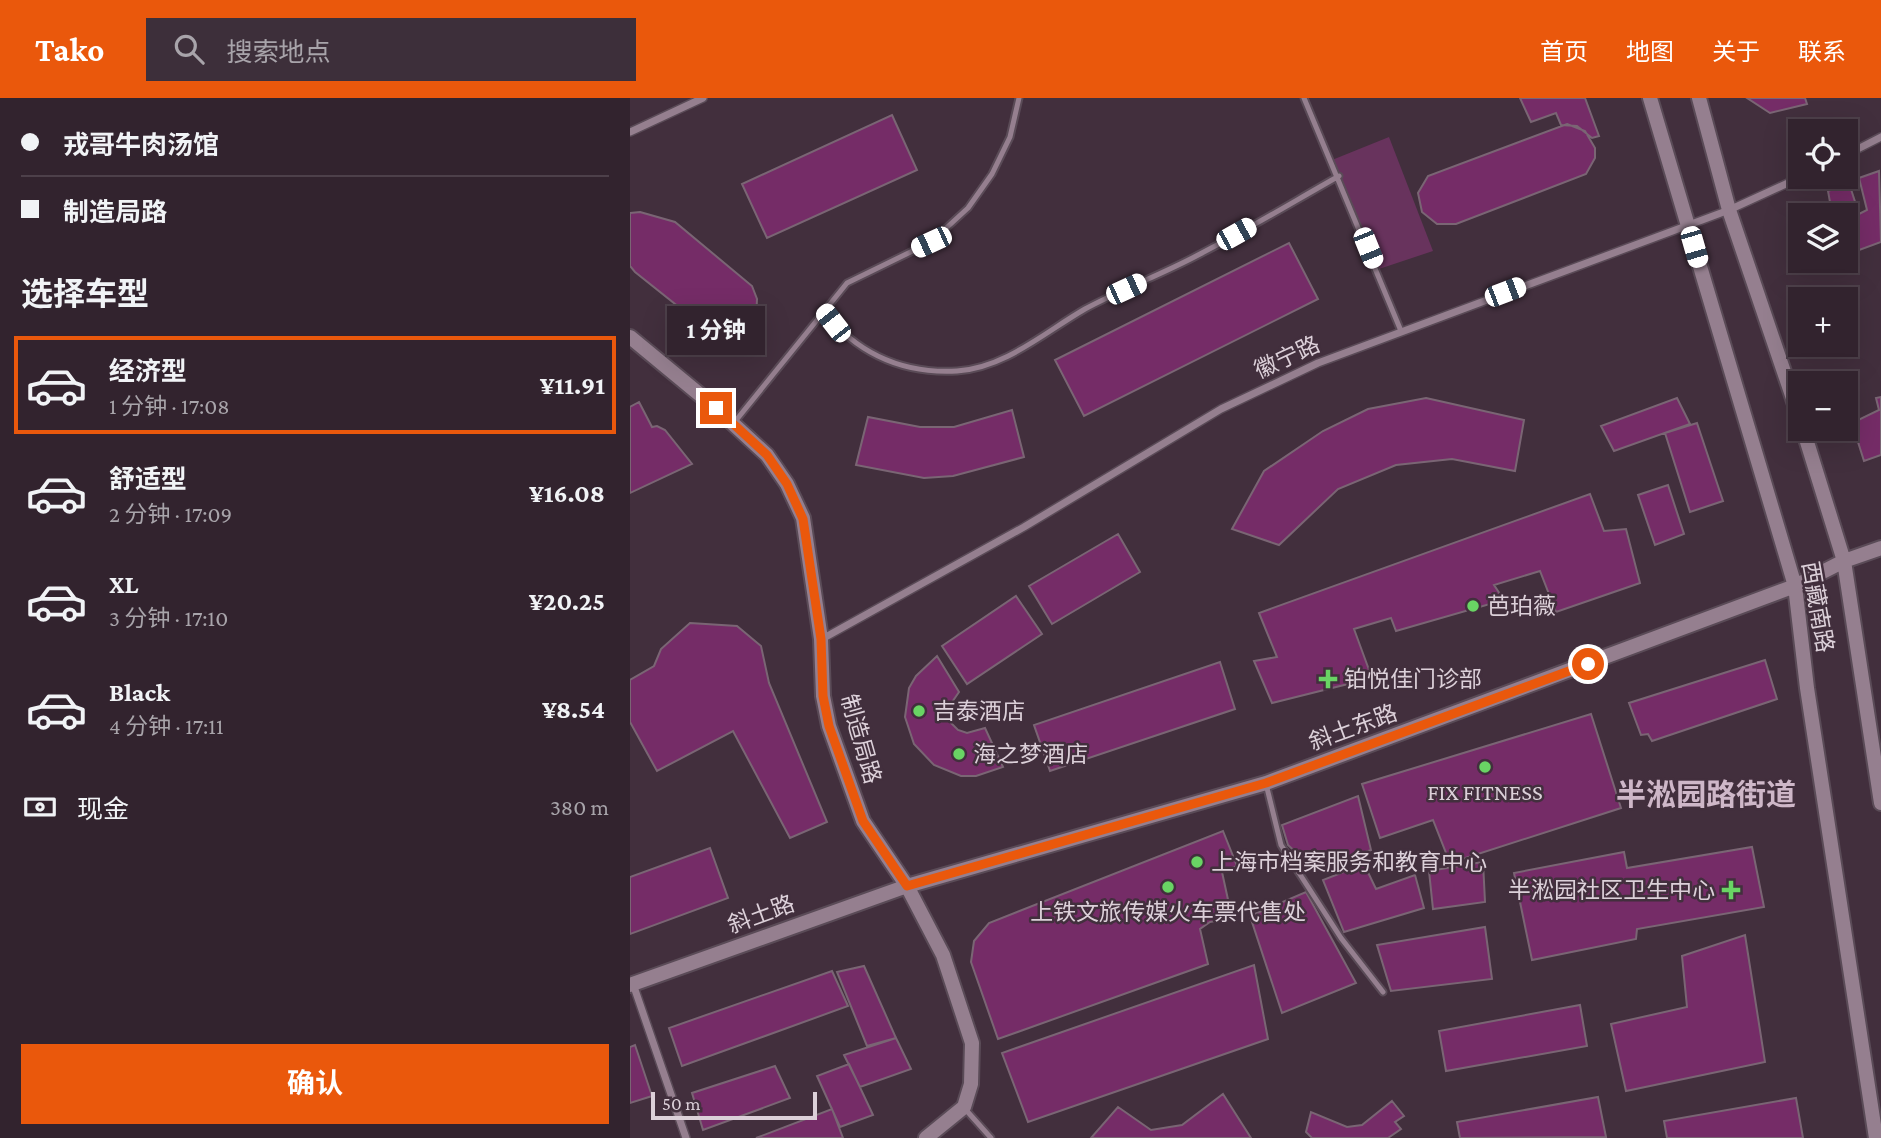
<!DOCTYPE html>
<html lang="zh">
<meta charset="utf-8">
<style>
:root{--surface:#32232e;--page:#3d2f3a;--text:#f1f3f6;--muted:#a8a4aa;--line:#4d404a;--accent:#ea580c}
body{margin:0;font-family:"Crimson Pro","Noto Sans SC",serif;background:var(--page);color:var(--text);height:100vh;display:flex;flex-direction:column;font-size:26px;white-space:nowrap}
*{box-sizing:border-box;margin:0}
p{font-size:23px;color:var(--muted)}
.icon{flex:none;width:38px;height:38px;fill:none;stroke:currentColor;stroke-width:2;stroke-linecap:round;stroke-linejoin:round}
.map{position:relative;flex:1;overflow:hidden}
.sheet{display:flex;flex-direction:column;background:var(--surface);width:630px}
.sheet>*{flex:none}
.guide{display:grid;align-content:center;height:154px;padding:0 21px;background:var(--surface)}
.buttons{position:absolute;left:1158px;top:21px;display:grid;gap:14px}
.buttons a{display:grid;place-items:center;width:70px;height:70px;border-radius:0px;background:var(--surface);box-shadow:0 7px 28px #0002,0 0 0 2px var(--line);font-size:35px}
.scale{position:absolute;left:21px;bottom:18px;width:166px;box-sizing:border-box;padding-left:7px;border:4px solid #dcd0d9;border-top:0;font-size:19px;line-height:24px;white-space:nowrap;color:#dcd0d9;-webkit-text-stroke:5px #422f3d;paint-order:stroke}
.end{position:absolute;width:32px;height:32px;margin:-16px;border:9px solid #ea580c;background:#fff;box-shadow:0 0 0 4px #fff}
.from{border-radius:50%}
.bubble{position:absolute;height:49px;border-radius:0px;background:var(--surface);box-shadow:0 7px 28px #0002,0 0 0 2px var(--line);font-size:23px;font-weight:700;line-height:49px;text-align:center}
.car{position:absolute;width:21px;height:42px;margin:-21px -10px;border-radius:9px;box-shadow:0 0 5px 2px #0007;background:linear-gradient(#fff 24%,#345 0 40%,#fff 0 76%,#345 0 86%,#fff 0)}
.guide b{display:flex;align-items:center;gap:24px;height:66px;font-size:26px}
.guide b+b{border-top:2px solid var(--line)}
.guide i{width:18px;height:18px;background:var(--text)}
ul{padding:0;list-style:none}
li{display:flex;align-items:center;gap:21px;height:98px;margin:0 14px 10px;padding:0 7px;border:4px solid transparent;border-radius:0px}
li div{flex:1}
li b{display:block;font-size:26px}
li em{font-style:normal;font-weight:700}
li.current{border-color:var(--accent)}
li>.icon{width:63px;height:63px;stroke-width:1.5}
h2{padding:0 21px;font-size:32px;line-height:84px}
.pay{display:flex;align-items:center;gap:18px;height:77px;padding:0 21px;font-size:26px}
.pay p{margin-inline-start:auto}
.action{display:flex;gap:14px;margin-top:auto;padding:14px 21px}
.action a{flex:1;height:80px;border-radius:0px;background:var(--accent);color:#fff;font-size:28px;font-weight:700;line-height:80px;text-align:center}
header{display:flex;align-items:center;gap:42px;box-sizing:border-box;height:98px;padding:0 35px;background:var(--accent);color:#fff}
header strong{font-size:33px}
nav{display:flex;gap:38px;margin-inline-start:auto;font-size:24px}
.search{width:490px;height:63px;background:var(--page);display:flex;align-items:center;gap:18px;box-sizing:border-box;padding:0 24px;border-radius:0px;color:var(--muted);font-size:26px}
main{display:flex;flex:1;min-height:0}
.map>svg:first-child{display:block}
.green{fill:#68335d}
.building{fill:#752c67;stroke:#7a6574;stroke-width:2}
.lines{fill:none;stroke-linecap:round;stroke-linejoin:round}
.lane-casing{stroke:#5a4b57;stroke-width:9}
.street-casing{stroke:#5a4b57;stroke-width:10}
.secondary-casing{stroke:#5a4b57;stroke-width:18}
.lane{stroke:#957f8f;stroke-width:5}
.street{stroke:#957f8f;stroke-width:7}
.secondary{stroke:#957f8f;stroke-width:14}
.route{stroke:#ea580c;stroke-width:9}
.poi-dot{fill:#69d464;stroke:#422f3d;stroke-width:2.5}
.labels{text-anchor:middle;stroke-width:5;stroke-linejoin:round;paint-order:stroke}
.street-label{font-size:23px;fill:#dcd0d9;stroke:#422f3d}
.poi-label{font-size:23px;fill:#dcd0d9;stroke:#422f3d;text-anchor:start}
.district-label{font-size:30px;font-weight:bold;fill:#ceb7c8;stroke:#422f3d}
</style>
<header>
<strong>Tako</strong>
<div class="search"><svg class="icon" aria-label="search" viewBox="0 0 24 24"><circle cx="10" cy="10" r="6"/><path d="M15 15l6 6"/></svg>搜索地点</div>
<nav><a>首页</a><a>地图</a><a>关于</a><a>联系</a></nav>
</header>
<main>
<section class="sheet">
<div class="guide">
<b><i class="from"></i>戎哥牛肉汤馆</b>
<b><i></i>制造局路</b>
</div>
<h2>选择车型</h2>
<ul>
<li class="current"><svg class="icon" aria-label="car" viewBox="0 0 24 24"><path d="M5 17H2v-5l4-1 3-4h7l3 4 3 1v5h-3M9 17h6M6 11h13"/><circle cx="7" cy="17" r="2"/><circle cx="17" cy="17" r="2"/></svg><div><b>经济型</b><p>1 分钟 · 17:08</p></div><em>¥11.91</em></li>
<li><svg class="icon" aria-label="car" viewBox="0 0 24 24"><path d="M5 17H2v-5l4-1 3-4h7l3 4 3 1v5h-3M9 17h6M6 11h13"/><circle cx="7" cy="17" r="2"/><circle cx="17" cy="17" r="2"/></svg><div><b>舒适型</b><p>2 分钟 · 17:09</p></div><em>¥16.08</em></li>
<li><svg class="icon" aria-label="car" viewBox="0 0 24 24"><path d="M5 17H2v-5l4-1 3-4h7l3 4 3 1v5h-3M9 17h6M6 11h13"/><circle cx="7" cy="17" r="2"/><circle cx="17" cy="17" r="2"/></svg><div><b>XL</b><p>3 分钟 · 17:10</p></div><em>¥20.25</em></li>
<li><svg class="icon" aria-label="car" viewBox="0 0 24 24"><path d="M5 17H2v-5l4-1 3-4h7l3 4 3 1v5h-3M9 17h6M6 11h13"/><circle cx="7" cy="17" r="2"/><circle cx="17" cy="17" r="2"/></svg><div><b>Black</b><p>4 分钟 · 17:11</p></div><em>¥8.54</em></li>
</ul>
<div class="pay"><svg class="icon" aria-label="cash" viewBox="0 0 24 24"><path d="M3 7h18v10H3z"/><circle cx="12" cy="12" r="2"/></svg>现金<p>380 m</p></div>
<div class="action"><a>确认</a></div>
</section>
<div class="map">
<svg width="1251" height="1040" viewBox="0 0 1251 1040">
<rect width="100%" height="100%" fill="#422f3d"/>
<path class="green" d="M759,39L803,153L746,172L702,62Z"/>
<path class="building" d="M890,0H955L969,38L962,40L947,28L931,27L926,15L901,24Z
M1117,0H1175L1177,6L1140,15Z
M262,17L287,72L137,140L112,86Z
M937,26L955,33L965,50V60L956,76L826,126H807L792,114L788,95L798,78Z
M1249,73L1251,144L1221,155L1216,145V117H1174L1200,104L1198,93L1219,85L1229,116L1237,112L1229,80Z
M10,114L45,124L122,188L127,201L126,223L116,232L98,234L69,225L5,174L0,168V115Z
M659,145L688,201L454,318L425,262Z
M1251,299V357L1234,363L1222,325L1249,312L1246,300Z
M796,300L894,322L885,373L822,361L766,367L708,391L649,447L602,431L634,373L693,333L738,311Z
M1047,300L1060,326L984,353L971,328Z
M9,304L22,329L27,328L35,332L62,366L0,395V309Z
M382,312L394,359L323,378L294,380L226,367L238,319L290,329H324Z
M1067,325L1093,403L1060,414L1035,335Z
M1038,387L1054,436L1025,447L1008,397Z
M960,396L974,433L996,431L1010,485L926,514L910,473L864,487L874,502L766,533L761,520L724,531L742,580L642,605L624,563L647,559L629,515Z
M488,436L510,474L422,526L399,488Z
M386,498L412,536L337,586L312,548Z
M60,525L107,528L131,548L139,585L197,724L160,740L103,633L27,673L0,624V582L24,568L31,551Z
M307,558L329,594L318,610L321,625L328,632L337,635L355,630L373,669L346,678H331L304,667L284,646L275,619L279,590L286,578Z
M1135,562L1147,601L1022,643L1018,636L1011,637L999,605Z
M590,564L605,611L420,673L404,627Z
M961,616L991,710L820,765L803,722L750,740L732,686Z
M728,698L741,752L685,772L658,747L652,727Z
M593,733L607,768L592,774L602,820L580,824L570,831L578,866L368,941L341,864L344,843L359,825Z
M1122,749L1134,809L1007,831L1006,841L902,862L884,775L994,754L997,770Z
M80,750L98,800L0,836V779Z
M853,764L855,804L803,811L799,773Z
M734,766L746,791L785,777L794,810L714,834L693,782Z
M676,794L726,885L652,915L620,818Z
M855,829L862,881L761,893L747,847Z
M1115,837L1135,964L996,993L981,926L1057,909L1052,858Z
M624,867L638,941L398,1024L372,955Z
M234,868L266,940L237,948L207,874Z
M202,873L218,908L52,968L39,930Z
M950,907L957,948L816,973L809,933Z
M266,940L281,971L230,989L214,957Z
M5,947L22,998L0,1005V949Z
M219,966L243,1017L210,1029L187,978Z
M145,968L160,1000L73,1032L62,995Z
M593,996L621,1040H461L488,1009L521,1032L552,1027Z
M968,999L976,1039L830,1040L827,1024Z
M1166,1000L1173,1040H1037L1034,1023Z
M762,1003L774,1018L765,1024L771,1031L758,1040H682L676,1034L681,1014L717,1029L732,1027Z
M202,1011L213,1040H126Z"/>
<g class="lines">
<defs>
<path id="lane" d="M674,0L771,233
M193,213C227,255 272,276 327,273C375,270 415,234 455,211C492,191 533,176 570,156C617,132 663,104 709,78
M103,326L217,185L301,144L338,110L362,76L380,39L389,0
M636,686L651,747L711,840L753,894
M336,1012L361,1040"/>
<path id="street" d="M0,34L73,0
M1216,57L1251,39
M192,541L394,429L591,311L688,265L1099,112L1171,79
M3,886L56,1040"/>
<path id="secondary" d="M1020,0L1165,488L1177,590L1246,1040
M1069,0L1099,112L1171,324
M0,239L86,310L137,357L157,386L173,420L191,541L193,598L199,628L233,723L277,788L313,857L342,945L341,986L334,1009L296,1040
M1173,331L1214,463L1251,705
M0,887L277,788L636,685L1165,488L1214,463L1251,450"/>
</defs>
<use href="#lane" class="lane-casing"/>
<use href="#street" class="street-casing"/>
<use href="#secondary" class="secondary-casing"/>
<use href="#lane" class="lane"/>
<use href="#street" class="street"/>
<use href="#secondary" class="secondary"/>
</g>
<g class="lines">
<path class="route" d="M86,310L137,357L157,386L173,421L191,541L193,598L199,628L233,723L277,788L636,685L958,566"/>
</g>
<g class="poi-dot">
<circle cx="843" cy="508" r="7"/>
<path d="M694.5 570.5h7v7h7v7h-7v7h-7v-7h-7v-7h7z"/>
<circle cx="289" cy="613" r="7"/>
<circle cx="329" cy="656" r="7"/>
<circle cx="855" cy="669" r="7"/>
<circle cx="567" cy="764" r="7"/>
<circle cx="538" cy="789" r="7"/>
<path d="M1097.5 781.5h7v7h7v7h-7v7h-7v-7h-7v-7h7z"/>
</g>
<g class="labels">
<g class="street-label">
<text transform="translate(657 259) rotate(-25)" y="8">徽宁路</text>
<text transform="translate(1188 509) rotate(80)" y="8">西藏南路</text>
<text transform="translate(723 629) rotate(-20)" y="8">斜土东路</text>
<text transform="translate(231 641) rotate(74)" y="8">制造局路</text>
<text transform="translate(131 816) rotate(-20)" y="8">斜土路</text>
</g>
<g class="poi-label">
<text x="857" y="516">芭珀薇</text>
<text x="714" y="589">铂悦佳门诊部</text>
<text x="303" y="621">吉泰酒店</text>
<text x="343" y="664">海之梦酒店</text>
<text x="855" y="702" text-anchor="middle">FIX FITNESS</text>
<text x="581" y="772">上海市档案服务和教育中心</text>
<text x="1085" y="800" text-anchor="end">半淞园社区卫生中心</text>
<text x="538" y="822" text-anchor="middle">上铁文旅传媒火车票代售处</text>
</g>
<g class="district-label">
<text x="1076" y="707">半淞园路街道</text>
</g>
</g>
</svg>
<div class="buttons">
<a><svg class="icon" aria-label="locate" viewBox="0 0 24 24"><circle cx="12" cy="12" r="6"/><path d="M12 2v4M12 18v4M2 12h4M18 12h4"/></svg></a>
<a><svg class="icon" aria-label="layers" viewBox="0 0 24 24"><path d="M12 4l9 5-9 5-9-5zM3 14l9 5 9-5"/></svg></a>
<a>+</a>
<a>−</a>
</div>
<div class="scale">50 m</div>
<i class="end from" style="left:958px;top:566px"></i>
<i class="end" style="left:86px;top:310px"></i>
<div class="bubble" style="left:37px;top:208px;width:98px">1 分钟</div>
<i class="car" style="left:606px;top:136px;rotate:61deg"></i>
<i class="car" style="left:301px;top:144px;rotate:245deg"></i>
<i class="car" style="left:1064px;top:149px;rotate:164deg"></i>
<i class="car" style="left:738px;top:150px;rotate:158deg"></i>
<i class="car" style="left:496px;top:191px;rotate:65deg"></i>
<i class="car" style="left:875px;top:194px;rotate:69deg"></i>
<i class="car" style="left:203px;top:225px;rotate:322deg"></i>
</div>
</main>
